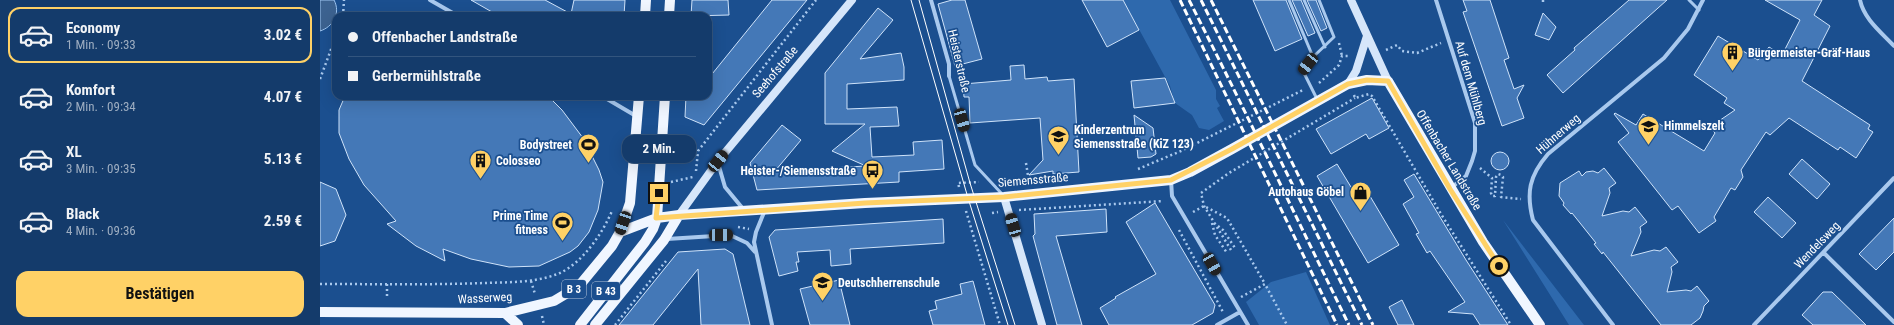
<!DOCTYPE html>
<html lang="de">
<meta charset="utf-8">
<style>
:root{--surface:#143b6b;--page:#214673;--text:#f1f3f6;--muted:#9dadc1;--line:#33557e;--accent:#ffd166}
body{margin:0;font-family:"Roboto Condensed",sans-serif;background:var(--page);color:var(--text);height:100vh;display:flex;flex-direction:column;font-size:15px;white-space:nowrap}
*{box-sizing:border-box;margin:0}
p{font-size:13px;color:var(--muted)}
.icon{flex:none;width:22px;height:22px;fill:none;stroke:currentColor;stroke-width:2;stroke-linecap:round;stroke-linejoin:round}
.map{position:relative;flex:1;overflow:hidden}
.panel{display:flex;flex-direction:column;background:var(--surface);width:320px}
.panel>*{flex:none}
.hud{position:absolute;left:12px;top:12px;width:380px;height:88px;border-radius:12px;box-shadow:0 4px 16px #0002,0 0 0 1px var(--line);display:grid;align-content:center;height:88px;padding:0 16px;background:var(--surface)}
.end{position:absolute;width:18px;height:18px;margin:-9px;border:5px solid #ffd166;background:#111;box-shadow:0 0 0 2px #111}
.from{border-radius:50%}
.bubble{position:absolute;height:28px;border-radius:12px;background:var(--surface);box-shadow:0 4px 16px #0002,0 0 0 1px var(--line);font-size:13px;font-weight:700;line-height:28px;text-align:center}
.car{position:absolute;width:12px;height:24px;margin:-12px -6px;border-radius:5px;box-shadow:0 0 3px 1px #0007;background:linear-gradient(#222 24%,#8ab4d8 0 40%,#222 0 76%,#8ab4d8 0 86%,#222 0)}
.hud b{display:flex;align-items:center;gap:14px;height:38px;font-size:15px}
.hud b+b{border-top:1px solid var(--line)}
.hud i{width:10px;height:10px;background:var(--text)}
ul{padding:7px 0 0;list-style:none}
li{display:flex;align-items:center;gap:12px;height:56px;margin:0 8px 6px;padding:0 8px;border:2px solid transparent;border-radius:12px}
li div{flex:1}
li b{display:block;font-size:15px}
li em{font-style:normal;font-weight:700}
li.active{border-color:var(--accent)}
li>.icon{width:36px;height:36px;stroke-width:1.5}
.button{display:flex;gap:8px;margin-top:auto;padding:8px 16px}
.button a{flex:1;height:46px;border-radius:12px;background:var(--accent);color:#111;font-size:16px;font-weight:700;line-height:46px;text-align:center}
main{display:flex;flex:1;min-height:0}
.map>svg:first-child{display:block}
.green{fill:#2e69ad}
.water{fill:#3c6290;stroke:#9cc4f0}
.building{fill:#4478b7;stroke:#cfe3fa}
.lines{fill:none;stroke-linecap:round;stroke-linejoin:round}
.path{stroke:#a9c9ee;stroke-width:2.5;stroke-dasharray:2 3;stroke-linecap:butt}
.lane{stroke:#a9c9ee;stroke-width:3}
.street{stroke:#a9c9ee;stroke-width:4}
.secondary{stroke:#d6e6fa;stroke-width:8}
.primary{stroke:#f0f6ff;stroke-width:10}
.tram{stroke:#fff;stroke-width:1}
.rail{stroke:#fff;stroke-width:3;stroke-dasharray:7 3;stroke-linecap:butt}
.route{stroke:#ffd166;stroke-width:5}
.labels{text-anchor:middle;stroke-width:3.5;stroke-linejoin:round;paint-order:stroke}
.shield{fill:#1b4f8f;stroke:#bbcadd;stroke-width:1}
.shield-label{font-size:11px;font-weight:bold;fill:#fff}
.poi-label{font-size:12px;font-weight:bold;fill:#fff;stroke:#1b4f8f;text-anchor:start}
.street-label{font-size:12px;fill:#fff;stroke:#1b4f8f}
</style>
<main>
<section class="panel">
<ul>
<li class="active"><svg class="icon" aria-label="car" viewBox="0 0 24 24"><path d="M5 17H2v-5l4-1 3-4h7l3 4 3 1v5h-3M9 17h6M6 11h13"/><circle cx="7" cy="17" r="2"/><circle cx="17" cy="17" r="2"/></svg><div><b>Economy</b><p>1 Min. · 09:33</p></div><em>3.02 €</em></li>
<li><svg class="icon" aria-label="car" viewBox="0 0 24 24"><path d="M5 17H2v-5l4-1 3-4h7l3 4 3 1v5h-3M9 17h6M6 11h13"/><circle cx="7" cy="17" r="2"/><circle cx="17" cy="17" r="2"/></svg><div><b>Komfort</b><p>2 Min. · 09:34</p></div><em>4.07 €</em></li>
<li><svg class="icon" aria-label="car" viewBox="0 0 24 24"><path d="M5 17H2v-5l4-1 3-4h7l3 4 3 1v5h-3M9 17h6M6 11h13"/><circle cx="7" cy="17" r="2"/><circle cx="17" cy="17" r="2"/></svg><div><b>XL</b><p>3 Min. · 09:35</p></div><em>5.13 €</em></li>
<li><svg class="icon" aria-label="car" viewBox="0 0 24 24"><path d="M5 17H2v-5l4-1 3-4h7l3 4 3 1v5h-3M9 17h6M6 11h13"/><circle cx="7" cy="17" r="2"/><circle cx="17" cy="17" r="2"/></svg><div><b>Black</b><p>4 Min. · 09:36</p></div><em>2.59 €</em></li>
</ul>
<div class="button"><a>Bestätigen</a></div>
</section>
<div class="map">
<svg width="1574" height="325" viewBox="0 0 1574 325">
<rect width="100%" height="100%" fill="#1b4f8f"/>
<path class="green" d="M803,0H850L896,90V99L900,106L897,108L904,121L889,130L879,128L872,115L855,103L850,86Z
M1183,220L1264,325H1249Z
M986,272L1010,325H939L926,302L951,282Z"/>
<path class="water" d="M0,0H14C21,13 13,27 0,31Z"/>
<path class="building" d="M151,0H225L251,14L254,0H305L304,16H179Z
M372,0H408L409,15L371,16Z
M452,0H487L384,125L365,117L366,96H388V79Z
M632,0H645L662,59L635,66L618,4Z
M762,0H803L819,30L787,47Z
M933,0H966L982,39L955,51Z
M972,0H981L995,33L988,36Z
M987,0H996L1007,28L1001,31Z
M1143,0H1170L1189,58L1184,60L1194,89L1204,85L1197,98L1204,118L1182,126L1143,12L1147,11Z
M1309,0H1347L1243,93L1227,75L1228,74L1255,50L1254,48Z
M1445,0H1502L1494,15L1510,26L1482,81L1550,125L1548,129L1553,132L1536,158L1520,147L1518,150L1469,118L1450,135L1446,132L1421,170L1423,177L1415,190L1411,188L1394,217L1396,221L1379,233L1358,206L1352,210L1298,142L1309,133L1294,114L1295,113L1316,125L1323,114L1384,151L1395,133L1390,127L1415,110L1404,103L1407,98L1374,75L1398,36L1438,60L1449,47L1462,55L1480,20Z
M558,8L573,20L540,59L581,53L584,67V80L527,84V109L577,107L579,126L550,127L552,157L594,155L593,142L622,140L624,169L579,172V182L437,190L430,163L462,125L481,140L455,171L546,166L512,151L545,124H505V73Z
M1223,13L1236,27L1229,40L1215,35Z
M704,65L705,79L727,77L728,81L754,79L759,172L733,174V171L709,175L723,160L720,118L650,123L649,97H644L643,84L691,80L690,66Z
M845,78L855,103L814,108L811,81Z
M25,96H228L242,110L263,138L279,170L283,182L278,210L269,232L258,246L250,252L219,266L189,267L151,259L123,249L125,261L96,246L67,224L76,221L44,185L29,159L19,133V110Z
M1052,98L1069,128L1049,139L1046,134L1011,154L996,129Z
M814,115L833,128L836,154L831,157L818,158Z
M1171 161a9 9 0 1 1 18 0a9 9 0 1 1-18 0Z
M1482,159L1510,184L1497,199L1469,174Z
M1017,164L1034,192L1044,186L1079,245L1048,263L997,176Z
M1284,168L1296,183L1289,188L1290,193L1282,216L1303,211L1309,212L1315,207L1327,222L1320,227L1321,232L1311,256L1334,250L1340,251L1346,247L1358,262L1351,267L1352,272L1347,292L1366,290L1371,291L1377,286L1389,301L1384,306L1383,311L1380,318L1371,325H1341L1283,252L1282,254L1274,244L1276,243L1252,213L1251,214L1243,205L1244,203L1239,196L1240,183L1259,171L1262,176L1266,172L1273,171L1278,173Z
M1094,174L1146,260L1188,325H1160L1153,314L1128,312L1145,302L1110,251L1107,253L1096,234L1099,233L1083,204L1094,197L1084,180Z
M0,182L16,189L26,215L15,241L0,246Z
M1448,197L1476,223L1462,238L1434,212Z
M835,203L895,305L893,313L872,325H789L780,308L796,298L795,297L836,274L806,222Z
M786,209L787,232L736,236L762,325H737L713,236L715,234L714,214Z
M1574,218V252L1556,270L1539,254Z
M623,219L624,243L530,249L531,264L511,266L510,250L477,252L479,262H476L478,271L459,276L449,237L455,230Z
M405,249L413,254L430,325H381L378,269L333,325H299L358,252Z
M519,280L530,325H490L480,289Z
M653,281L665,325H613L609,311L617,309L615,301L642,294L640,284Z
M1503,292H1512L1546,325H1493L1482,315Z
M1082,300L1094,325H1078L1069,307Z"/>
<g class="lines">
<path class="path" d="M1223,2V0
M23,16L24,0
M1019,43L1022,56
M1066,50L1077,45L1082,51L1097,53L1121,43
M0,79L16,36
M999,83L1019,65L1022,56H1028
M1034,95L1035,98L1049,94L1052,96L1121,214L1191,325
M706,163L709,182
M1160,168L1172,178L1171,193L1172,196H1175L1176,177L1178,174L1181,175L1183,177L1181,197L1201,199
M818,169L861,151L983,90
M376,171L378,151L496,0
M351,182L373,177
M639,187L638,183L659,182
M699,210L843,201
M646,211L680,325
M873,212L884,206L907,218L945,284
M672,213L678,212
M892,223L895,235L907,253
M894,223L903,230L915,248
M418,227L429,229
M859,230L903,312
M911,250L884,206L881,193L909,173L1035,98
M211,281L215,294
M0,284C55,284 110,285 165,283C190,282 216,283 240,273C263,262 282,234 292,211
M67,284V298
M921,297L945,284L967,325
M222,316L224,325
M295,325L346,261"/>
<path class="lane" d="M969,0L993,57L1014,37L999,0
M984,0L1005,47
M1369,0L1379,10
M993,57L983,71L997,99
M629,76L655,165L682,194"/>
<path class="street" d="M110,0L138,16
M611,0L629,64V76
M1116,0L1155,123V151L1152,161L1146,176L1132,187
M1540,0C1544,19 1561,32 1574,46
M282,96L316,116
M398,163L405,187L424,210
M851,180L852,196L928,325
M445,210L436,232L434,242L452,325
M347,239L410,235L427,243L435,252
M1504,253L1574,322
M897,325L920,312
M1293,325L1213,220C1206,193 1209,176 1228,154L1344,58L1368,29L1383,0
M1434,325L1574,178"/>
<path class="secondary" d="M1031,0L1068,81
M1028,84L1036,71L1047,36
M684,197L722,325
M359,215L398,161L532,0"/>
<path class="primary" d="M325,16L326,0
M349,16L350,0
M300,232L337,218L359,215L545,203L684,197L851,180L870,172L912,149L1028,84L1047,80L1068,81L1163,242L1220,325
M0,312L185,313L234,301L259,286L292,246L300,232L310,203L319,96
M185,313L198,325
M260,325L325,242L333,229L337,218L345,96
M275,325L344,240L359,215"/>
<path class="tram" d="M591,0L648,198L688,325
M599,0L650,183L695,325"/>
<path class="rail" d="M860,0L1017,325
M869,0C924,108 976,217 1029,325
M881,0L1042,325
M891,0L1053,325"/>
</g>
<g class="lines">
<path class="route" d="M339,193L336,218L545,203L684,197L851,180L912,149L1028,84L1047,80L1068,81L1130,189L1179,266"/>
</g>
<defs>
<symbol id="building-pin" viewBox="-11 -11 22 30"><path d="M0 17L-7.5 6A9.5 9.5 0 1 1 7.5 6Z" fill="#ffd166" stroke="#1b4f8f"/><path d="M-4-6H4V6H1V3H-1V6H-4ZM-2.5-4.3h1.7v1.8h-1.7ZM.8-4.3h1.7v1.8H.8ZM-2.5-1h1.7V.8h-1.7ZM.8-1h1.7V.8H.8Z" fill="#111"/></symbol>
<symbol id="school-pin" viewBox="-11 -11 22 30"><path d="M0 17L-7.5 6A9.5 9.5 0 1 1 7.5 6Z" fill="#ffd166" stroke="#1b4f8f"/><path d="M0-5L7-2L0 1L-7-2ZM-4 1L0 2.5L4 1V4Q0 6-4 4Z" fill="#111"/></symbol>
<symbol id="stadium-pin" viewBox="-11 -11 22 30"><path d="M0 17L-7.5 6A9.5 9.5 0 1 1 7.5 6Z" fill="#ffd166" stroke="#1b4f8f"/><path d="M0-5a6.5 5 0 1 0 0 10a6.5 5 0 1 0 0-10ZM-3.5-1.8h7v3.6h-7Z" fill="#111"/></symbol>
<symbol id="bus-pin" viewBox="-11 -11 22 30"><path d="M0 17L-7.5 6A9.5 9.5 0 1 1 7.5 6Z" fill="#ffd166" stroke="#1b4f8f"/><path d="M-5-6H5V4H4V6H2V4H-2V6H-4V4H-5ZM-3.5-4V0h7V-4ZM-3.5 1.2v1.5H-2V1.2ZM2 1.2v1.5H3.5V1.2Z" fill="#111"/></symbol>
<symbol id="shop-pin" viewBox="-11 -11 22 30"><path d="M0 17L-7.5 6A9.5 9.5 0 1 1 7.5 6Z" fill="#ffd166" stroke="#1b4f8f"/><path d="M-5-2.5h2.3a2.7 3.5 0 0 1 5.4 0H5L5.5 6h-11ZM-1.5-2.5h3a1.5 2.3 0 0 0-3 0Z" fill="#111"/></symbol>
</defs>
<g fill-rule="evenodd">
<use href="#building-pin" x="1400" y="40" width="25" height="34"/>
<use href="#school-pin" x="1316" y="114" width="25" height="34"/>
<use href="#school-pin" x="726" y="124" width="25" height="34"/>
<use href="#stadium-pin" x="256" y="132" width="25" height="34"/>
<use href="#building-pin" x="148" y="148" width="25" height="34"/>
<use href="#bus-pin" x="540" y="158" width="25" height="34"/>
<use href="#shop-pin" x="1028" y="180" width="25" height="34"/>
<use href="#stadium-pin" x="230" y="210" width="25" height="34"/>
<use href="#school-pin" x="490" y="270" width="25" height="34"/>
</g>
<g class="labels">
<g class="shield">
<rect x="242" y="280" width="24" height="18" rx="3"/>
<rect x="272" y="282" width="28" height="18" rx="3"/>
</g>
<g class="shield-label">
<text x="254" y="293">B 3</text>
<text x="286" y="295">B 43</text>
</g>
<g class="poi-label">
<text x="1428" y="57">Bürgermeister-Gräf-Haus</text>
<text x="1344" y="130">Himmelszelt</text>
<text x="754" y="134">Kinderzentrum<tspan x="754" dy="14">Siemensstraße (KiZ 123)</tspan></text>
<text x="252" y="149" text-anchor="end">Bodystreet</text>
<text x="176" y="165">Colosseo</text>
<text x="536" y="175" text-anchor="end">Heister-/Siemensstraße</text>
<text x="1024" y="196" text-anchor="end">Autohaus Göbel</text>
<text x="228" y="220" text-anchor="end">Prime Time<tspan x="228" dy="14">fitness</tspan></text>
<text x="518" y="287">Deutschherrenschule</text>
</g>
<g class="street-label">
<text transform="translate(639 61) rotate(77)" y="4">Heisterstraße</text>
<text transform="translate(455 72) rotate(-50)" y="4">Seehofstraße</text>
<text transform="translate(1151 83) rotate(74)" y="4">Auf dem Mühlberg</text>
<text transform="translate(1238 134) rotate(-41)" y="4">Hühnerweg</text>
<text transform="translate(1129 160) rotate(59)" y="4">Offenbacher Landstraße</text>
<text transform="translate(713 180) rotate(-5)" y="4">Siemensstraße</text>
<text transform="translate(1497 245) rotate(-46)" y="4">Wendelsweg</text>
<text transform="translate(165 298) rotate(-3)" y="4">Wasserweg</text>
</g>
</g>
</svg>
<i class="end from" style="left:1179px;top:266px"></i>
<i class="end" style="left:339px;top:193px"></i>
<div class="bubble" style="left:302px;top:135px;width:74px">2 Min.</div>
<i class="car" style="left:988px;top:64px;rotate:218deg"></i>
<i class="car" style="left:642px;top:120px;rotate:164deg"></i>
<i class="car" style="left:398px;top:161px;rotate:39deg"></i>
<i class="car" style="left:303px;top:223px;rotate:199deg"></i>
<i class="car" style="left:693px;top:225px;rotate:344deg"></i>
<i class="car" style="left:401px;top:235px;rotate:89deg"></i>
<i class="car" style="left:892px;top:264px;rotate:150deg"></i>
<div class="hud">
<b><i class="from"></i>Offenbacher Landstraße</b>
<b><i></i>Gerbermühlstraße</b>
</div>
</div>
</main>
